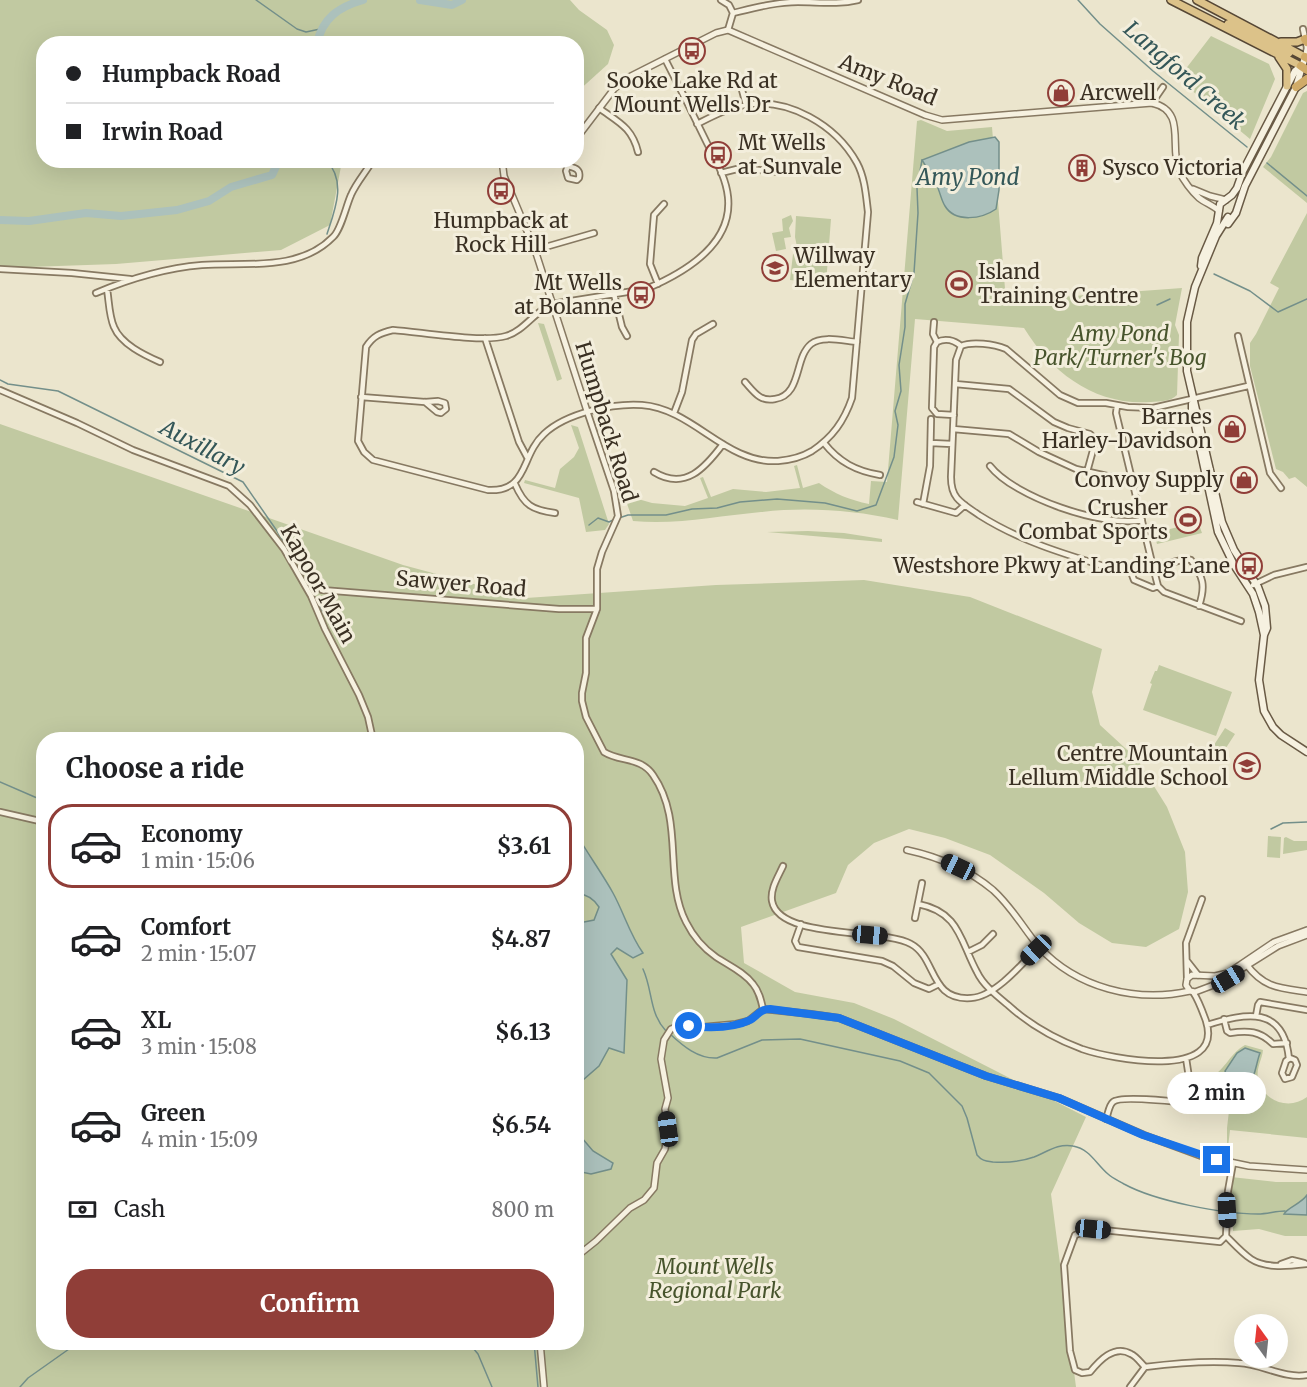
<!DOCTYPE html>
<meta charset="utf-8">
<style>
:root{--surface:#fff;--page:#f2f2f2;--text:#202124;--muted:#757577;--line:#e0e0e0;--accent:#903e38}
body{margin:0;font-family:Merriweather,serif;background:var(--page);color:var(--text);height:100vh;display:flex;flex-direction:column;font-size:22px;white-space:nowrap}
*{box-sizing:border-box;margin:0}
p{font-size:20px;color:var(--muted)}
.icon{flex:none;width:33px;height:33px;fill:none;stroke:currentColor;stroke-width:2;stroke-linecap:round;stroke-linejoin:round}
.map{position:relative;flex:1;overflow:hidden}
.panel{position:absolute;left:36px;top:732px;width:548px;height:618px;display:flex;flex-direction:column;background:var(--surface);border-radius:24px;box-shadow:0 6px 24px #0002}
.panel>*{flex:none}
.guide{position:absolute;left:36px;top:36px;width:548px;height:132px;border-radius:24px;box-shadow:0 6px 24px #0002;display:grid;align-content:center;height:132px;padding:0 30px;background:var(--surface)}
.needle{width:39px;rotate:345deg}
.buttons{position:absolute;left:1234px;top:1314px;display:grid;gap:12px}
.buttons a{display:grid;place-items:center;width:54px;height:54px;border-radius:50%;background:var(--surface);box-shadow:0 6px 24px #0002;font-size:30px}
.end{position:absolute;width:27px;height:27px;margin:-14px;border:8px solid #1a73e8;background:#fff;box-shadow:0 0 0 3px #fff}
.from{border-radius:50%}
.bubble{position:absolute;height:42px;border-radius:21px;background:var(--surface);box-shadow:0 6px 24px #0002;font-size:20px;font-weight:700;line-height:42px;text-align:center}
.car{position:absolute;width:18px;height:36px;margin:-18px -9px;border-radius:8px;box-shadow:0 0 4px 2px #0007;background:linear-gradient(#222 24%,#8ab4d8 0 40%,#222 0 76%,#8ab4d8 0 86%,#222 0)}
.guide b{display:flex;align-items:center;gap:21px;height:57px;font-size:22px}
.guide b+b{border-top:2px solid var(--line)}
.guide i{width:15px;height:15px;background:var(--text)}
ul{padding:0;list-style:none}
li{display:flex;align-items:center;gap:18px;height:84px;margin:0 12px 9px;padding:0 18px;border:3px solid transparent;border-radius:24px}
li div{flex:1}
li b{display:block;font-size:22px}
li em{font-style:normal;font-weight:700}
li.current{border-color:var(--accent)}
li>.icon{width:54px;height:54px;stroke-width:1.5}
h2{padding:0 30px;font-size:27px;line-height:72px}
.pay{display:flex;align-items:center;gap:15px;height:66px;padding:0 30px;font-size:22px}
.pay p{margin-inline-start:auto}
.primary-button{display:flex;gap:12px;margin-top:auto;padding:12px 30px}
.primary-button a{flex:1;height:69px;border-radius:24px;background:var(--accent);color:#fff;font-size:24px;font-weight:700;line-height:69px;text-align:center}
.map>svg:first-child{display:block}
.green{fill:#c1c9a1;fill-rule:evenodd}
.water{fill:#acc1bc;stroke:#738f8a;stroke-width:1.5}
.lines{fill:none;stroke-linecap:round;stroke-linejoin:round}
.stream{stroke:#738f8a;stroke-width:1.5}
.river{stroke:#acc1bc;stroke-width:8}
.minor-casing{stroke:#877962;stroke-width:8}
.tertiary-casing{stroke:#877962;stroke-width:8}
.secondary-casing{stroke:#695a45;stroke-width:9}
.trunk-casing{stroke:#564735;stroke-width:10}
.motorway-casing{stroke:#564735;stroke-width:10}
.minor{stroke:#f6f1e0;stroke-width:4.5}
.tertiary{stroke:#f6f1e0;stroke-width:5}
.secondary{stroke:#f6f1e0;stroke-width:6}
.trunk{stroke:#dcc289;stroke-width:7}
.motorway{stroke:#d0ab68;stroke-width:8}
.route{stroke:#1a73e8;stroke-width:8}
.labels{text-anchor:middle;stroke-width:6;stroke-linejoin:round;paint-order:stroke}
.street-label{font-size:21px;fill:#3a3023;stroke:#f3eedc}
.poi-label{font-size:21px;fill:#3a3023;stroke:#f3eedc;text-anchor:end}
.park-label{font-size:21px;font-style:italic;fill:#47542c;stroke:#f3eedc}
.water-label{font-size:22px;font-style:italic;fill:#345758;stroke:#f3eedc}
</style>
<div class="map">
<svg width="1307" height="1387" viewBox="0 0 1307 1387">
<rect width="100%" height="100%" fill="#ebe5cd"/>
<path class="green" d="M0,0H570L579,10L607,30L614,45L608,64L576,93V44H44V160L342,161L330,225L281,250L116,264L0,268Z
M1211,36L1269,64L1275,79L1250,139L1178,79Z
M1307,91V203L1263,167L1271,157L1303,93Z
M921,120L947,131L992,127L1006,301L1182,288L1175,325L1179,335L1177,395C1170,402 1160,401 1151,402C1095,406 1052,373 1024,328L915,319L898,520C853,510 807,507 761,512C717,516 677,525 633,521L624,495L652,503L685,506L708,498L700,478L703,477L711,497L733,489L766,492L800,488L794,466L797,465L803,488L819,483C835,494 850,500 869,504L871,481L887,482L917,121Z
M1307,213V487L1295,477L1289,479L1283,472L1276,469L1250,366V343L1256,334L1279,288L1270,283Z
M791,215L793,221L789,228L791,237L784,238L786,249L776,251L772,233L783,231L782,219Z
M796,216L831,219L826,284L790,280L793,254L798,252L795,237Z
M538,323L544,324L562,379L557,381Z
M0,424L403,565L526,598L716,585L864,580L970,597L1102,649L1092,692L1100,725L1137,759L1167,807L1185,852L1188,892L1179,929L1146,947L1112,943L1079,923L1044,893L990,855L945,838L909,829L874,843L848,865L836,893L741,927L744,963L795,992L854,1003L894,1019L1086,1117L1051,1194L1076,1387H0ZM44,740H576V1342H44Z
M571,425L578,427L609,524L605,530L586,532L579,498L524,483L525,480L555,488L560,469L574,457L579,448Z
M1198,522L1202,533L1157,544L1154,533Z
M808,531L844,533L882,539V542L767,532Z
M1159,665L1232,692L1216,736L1143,710L1152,684L1150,683L1155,671H1157Z
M1225,728L1235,734L1224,751L1214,745Z
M1268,836L1281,837L1280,858L1267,857Z
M1286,837L1294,841H1307V850L1283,854L1284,838Z
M1245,1045L1263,1050C1262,1060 1256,1068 1258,1078C1262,1101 1289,1111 1307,1097V1138L1230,1130L1227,1156V1128L1229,1111L1236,1103L1210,1078C1228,1067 1229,1054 1245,1045Z
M1231,1177L1276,1182H1307V1236H1285L1259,1229L1233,1231V1225L1228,1218Z"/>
<path class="water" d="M995,137L999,142V190L996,209C982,219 955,223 945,206C941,200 940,191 936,184C932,176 927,168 922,160L969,142Z
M576,833C587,853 602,873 613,893C624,913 630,935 643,953L633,958L617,948L611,954L627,980L624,1053L609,1048L599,1066L576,1086V921L584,922L594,920L599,907C594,899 585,894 576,893Z
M1245,1048L1260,1053C1254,1068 1255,1099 1230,1082L1225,1071L1237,1053Z
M576,1131L593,1151L613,1163L611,1169L591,1174L576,1171Z
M1307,1195V1215L1284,1214C1288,1207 1301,1204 1307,1195Z"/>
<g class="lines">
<path class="stream" d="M256,0L297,29L306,32L320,29
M1078,0L1100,24L1153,71L1247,147
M326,160C347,181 335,210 327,234
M1267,163L1307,196
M1214,274L1250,291L1278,312L1307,299
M1157,305L1170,299
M0,380L8,384L58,391L243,482L277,531L304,579
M619,518L628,515H666L692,509L717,508L740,502L777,499L825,503L857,511L876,505L894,457L898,425L895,411L901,391L899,365L905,327V304L914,273L918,213L917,188L922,160
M589,525L598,518L609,522L615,519
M312,593L325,615L330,619
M0,782L44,801
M1271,829L1283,823L1307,822
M643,969C653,991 649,1013 666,1031
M670,1034C683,1046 698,1059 717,1058L762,1040L800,1039L900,1061L929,1073L962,1106L967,1118L977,1155C982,1161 986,1161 993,1162C1008,1163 1020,1162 1034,1157C1047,1152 1058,1143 1073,1146C1090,1149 1096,1164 1108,1174C1112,1178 1119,1181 1124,1184C1155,1201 1222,1214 1258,1214C1267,1214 1276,1211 1285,1211
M468,1342L478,1354L492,1387
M534,1342L538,1387
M20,1387L28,1378L69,1349L73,1342"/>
<path class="river" d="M420,0L452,5L462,0
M317,44C322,18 339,7 363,0
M0,220L29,221L86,213L121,216L177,210L209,201L231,187L272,175L279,160"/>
<defs>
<path id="minor" d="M721,0L729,5L733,13L728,30
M733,13C754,8 776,2 798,2C819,2 837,5 858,0
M1303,29L1307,48L1305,57
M665,59C679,86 693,114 706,141C715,159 726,177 728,197C733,245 684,273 646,289L552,304C535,311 524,331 506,336C482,343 421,332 393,330C380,333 373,336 366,347L358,441L364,452L373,460L488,490C529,492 520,456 544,434C566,413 613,403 642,405C694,409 725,464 778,461C790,460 802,457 812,451C833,437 844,421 852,398L868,212C866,196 865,178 857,163C836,125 788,97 745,105C728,108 713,116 697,124
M742,90L746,105
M1152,103L1163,87
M599,108C618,122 632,127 638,152
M566,160L568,166L566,171L568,178L577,180L579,178C581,169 575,168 568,166
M721,173L741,168L779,172
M535,250L594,233
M0,269L72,273L130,279
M658,284L650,264L654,215L664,204
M107,289C109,301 109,316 114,327C121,344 144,355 160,362
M96,293C129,279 166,268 202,265C245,262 299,272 333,237C341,230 346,206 351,195C356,183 366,172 373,160
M614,294L622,327L627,336
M934,322L933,334L937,342
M1238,336L1270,473L1281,488
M485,338L519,442L527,457
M961,346L956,360L951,477C951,485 952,492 957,498C963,505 972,510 979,515C1023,543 1071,556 1120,571L1131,572L1153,567L1116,413L1117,406
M961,346C972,341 994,344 1006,349L1060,395L1078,403H1106L1128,407L1153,408L1248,386
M745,382C754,392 760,402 775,399C802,395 794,358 811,344C822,335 844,341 857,342
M955,384L1009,389L1054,422L1068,428L1090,434L1094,438L1095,443L1087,472
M0,390L77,423L133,450L229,486L250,505L284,549L311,596L325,629L359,695L368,717L373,740
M361,397L425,402L438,401L445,403L446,409L441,413L437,412L425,402
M587,411L614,491L618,516L602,552L597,569V609L586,638V673L582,693V701L586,717L604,752C620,762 641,757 653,775C685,821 663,877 686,922C693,936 703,948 716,957C728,965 744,972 753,984C759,991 761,1000 763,1009
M674,413L682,392L692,340L696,334L713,324
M954,415L937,414L932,408L934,347L937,342C945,338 954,340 961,346
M953,429L1009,434L1039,452L1076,469L1116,478L1131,477
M824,443C839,462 856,471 880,475
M931,443L952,444
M990,466C1014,497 1104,528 1142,520
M654,472C685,491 705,468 723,444
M515,484C524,505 532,510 555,513
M917,502L956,513L965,505
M923,504L930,466L931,419
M1131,572L1134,580L1153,588L1158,586L1164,592L1241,621
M1253,585L1274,575L1307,567
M1158,586L1153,567L1186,559L1191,560C1203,577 1206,585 1199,606
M322,590L559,609H597
M0,812L44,822
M783,866C778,877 770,889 772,901C779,940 883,928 911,944C937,958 929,1001 971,998C995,997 1023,963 1039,946
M918,904C960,912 960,941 977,972C983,985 997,996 1008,1005C1030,1025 1055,1039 1082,1049C1111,1059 1225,1081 1206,1021C1202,1010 1199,1001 1193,992
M915,918L922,883
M801,924L795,941L798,947L882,961L893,966L914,983L929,989L939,984
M968,952L982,945L993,934
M1187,961L1198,975
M1187,979L1186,943L1202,899
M1256,1016L1258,1005L1260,1002L1307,1010
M1224,1019L1227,1031L1230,1033C1248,1030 1260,1031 1273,1044L1287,1043
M1207,1025C1246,1013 1284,1005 1289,1059
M1186,1058L1190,1084L1188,1103
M1290,1058L1295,1060L1297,1065L1292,1077L1285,1079L1282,1073L1286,1061Z
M1106,1119C1108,1114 1109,1105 1113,1102C1121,1094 1194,1104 1208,1105L1215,1103L1222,1095
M1226,1236C1234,1244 1242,1253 1251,1259C1266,1269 1290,1266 1307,1264
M1281,1264L1292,1260L1304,1263
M1145,1367C1141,1363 1136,1356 1131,1354C1114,1344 1099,1361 1090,1372L1082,1373L1075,1370L1070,1351L1064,1265L1075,1235L1093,1229L1220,1242L1226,1236L1228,1191L1233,1163
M1130,1387L1145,1367C1176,1363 1207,1360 1239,1363C1262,1364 1284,1379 1307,1375"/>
<path id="tertiary" d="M576,139L614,89L629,77L716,33L728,30L925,115L942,120L1152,103C1187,111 1169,146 1179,171C1183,180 1192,192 1199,198C1205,203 1213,205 1219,211
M502,160L504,176L535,250L587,411
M510,160L520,162L533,160
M1193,189L1210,196L1226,200
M907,850C939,857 968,869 993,890C1012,907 1023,928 1039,947C1077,988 1136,1003 1190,991
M1307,930L1274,942L1228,973L1215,976L1192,975L1187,979L1186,985L1190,991L1195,992L1219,983L1278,946L1307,935
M1246,964C1264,988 1279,988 1307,992
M576,1257L596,1241L630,1208L644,1200L654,1188L657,1163L665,1149L668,1129L665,1109L668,1098L661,1059L664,1040L671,1029L681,1025L703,1027L736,1024L748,1021L763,1009L811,1014L839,1018L986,1076L1059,1098L1144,1135L1201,1156L1249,1166L1307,1170
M540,1342L544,1387"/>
<path id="secondary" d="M1228,217L1216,236L1195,287L1187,322V371L1222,522L1234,550L1258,587L1265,606L1267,628L1264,635L1259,680L1264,711L1273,727L1281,735L1307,752
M1228,224L1236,213L1245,186L1296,87L1305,57
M1201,266L1202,258L1217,223L1220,204L1232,195L1237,188L1243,171L1284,92L1295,71L1301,66
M1192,404V411L1218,532L1234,565L1253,594L1259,612L1264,635"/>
<path id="trunk" d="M1171,0L1301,66
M1197,0L1305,57
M1228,24L1289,53
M1281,42H1297L1305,39
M1279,57L1287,69V86"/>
<path id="motorway" d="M1305,39L1307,42
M1305,57L1307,58
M1301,66L1307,70
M1296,87L1307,79"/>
</defs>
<use href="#minor" class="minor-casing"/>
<use href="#tertiary" class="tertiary-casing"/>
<use href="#secondary" class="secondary-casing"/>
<use href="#trunk" class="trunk-casing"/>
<use href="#motorway" class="motorway-casing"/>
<use href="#minor" class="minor"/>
<use href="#tertiary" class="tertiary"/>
<use href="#secondary" class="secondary"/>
<use href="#trunk" class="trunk"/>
<use href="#motorway" class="motorway"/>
</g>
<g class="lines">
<path class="route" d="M689,1026C708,1028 732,1029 750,1020C757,1016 760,1009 770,1009L839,1018L986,1076L1059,1098L1143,1135L1217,1160"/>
</g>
<defs>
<symbol id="bus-ring" viewBox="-11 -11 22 22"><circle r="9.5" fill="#f3eedc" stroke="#903e38" stroke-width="1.5"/><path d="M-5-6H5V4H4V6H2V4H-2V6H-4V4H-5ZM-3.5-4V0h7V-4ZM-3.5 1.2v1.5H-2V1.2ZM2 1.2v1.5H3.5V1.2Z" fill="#903e38"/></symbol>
<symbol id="shop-ring" viewBox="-11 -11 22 22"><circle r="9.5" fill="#f3eedc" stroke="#903e38" stroke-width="1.5"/><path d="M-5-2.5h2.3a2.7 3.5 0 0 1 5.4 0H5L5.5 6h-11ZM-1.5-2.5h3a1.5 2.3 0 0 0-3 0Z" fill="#903e38"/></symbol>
<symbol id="building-ring" viewBox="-11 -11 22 22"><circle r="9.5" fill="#f3eedc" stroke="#903e38" stroke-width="1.5"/><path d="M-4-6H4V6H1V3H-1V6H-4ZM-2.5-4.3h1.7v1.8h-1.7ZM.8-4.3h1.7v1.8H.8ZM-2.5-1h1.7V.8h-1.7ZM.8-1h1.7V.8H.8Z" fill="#903e38"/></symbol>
<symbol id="school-ring" viewBox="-11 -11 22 22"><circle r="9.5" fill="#f3eedc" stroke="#903e38" stroke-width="1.5"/><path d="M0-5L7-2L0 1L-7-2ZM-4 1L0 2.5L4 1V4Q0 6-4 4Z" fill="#903e38"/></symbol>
<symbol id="stadium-ring" viewBox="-11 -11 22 22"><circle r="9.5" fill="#f3eedc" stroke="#903e38" stroke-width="1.5"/><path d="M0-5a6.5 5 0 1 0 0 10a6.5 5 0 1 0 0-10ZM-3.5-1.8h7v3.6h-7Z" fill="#903e38"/></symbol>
</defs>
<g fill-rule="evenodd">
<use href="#bus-ring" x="677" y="36" width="30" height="30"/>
<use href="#shop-ring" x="1046" y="78" width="30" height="30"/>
<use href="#bus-ring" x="703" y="140" width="30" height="30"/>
<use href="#building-ring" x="1067" y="153" width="30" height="30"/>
<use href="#bus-ring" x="486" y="176" width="30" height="30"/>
<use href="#school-ring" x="760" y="253" width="30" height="30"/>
<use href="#stadium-ring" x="944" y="269" width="30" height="30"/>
<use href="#bus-ring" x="626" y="280" width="30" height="30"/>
<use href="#shop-ring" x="1217" y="414" width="30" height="30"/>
<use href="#shop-ring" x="1229" y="465" width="30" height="30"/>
<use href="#stadium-ring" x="1173" y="505" width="30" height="30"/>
<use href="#bus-ring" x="1234" y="551" width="30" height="30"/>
<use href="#school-ring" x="1232" y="751" width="30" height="30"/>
</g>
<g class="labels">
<g class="street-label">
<text transform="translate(888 80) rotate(22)" y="7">Amy Road</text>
<text transform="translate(606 422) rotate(73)" y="7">Humpback Road</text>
<text transform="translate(318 584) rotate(61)" y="7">Kapoor Main</text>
<text transform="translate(461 584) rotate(5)" y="7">Sawyer Road</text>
</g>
<g class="poi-label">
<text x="692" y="88" text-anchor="middle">Sooke Lake Rd at<tspan x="692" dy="24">Mount Wells Dr</tspan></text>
<text x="1080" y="100" text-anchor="start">Arcwell</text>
<text x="738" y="150" text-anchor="start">Mt Wells<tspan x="738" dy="24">at Sunvale</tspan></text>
<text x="1102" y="175" text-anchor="start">Sysco Victoria</text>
<text x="501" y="228" text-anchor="middle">Humpback at<tspan x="501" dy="24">Rock Hill</tspan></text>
<text x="794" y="263" text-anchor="start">Willway<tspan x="794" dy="24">Elementary</tspan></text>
<text x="978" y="279" text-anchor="start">Island<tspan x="978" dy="24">Training Centre</tspan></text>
<text x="622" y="290">Mt Wells<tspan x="622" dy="24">at Bolanne</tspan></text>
<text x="1212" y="424">Barnes<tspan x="1212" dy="24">Harley-Davidson</tspan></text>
<text x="1224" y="487">Convoy Supply</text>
<text x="1168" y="515">Crusher<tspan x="1168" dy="24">Combat Sports</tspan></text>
<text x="1230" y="573">Westshore Pkwy at Landing Lane</text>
<text x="1228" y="761">Centre Mountain<tspan x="1228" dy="24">Lellum Middle School</tspan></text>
</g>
<g class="park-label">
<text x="1120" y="341">Amy Pond<tspan x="1120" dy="24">Park/Turner's Bog</tspan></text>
<text x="715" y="1274">Mount Wells<tspan x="715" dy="24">Regional Park</tspan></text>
</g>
<g class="water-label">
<text transform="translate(1185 75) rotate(41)" y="8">Langford Creek</text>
<text x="968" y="185">Amy Pond</text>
<text transform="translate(203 447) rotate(28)" y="8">Auxillary</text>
</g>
</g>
</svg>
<div class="buttons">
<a><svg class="needle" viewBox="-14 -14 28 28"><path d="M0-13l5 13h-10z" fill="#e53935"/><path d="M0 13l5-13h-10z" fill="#757577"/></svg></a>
</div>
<i class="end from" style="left:689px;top:1026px"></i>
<i class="end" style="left:1217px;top:1160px"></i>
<div class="bubble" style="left:1167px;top:1072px;width:99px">2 min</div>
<i class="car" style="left:958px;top:867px;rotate:295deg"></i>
<i class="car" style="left:870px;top:935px;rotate:95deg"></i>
<i class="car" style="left:1036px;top:950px;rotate:226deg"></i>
<i class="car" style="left:1228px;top:979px;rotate:59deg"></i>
<i class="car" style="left:668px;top:1129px;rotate:352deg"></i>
<i class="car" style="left:1227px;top:1210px;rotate:177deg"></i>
<i class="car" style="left:1093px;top:1229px;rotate:96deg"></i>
<div class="guide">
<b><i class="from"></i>Humpback Road</b>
<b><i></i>Irwin Road</b>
</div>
<section class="panel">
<h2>Choose a ride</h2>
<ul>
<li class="current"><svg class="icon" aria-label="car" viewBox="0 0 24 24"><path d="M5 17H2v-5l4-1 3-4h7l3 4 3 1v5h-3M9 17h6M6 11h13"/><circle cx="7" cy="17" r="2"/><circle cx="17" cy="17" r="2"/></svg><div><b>Economy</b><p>1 min · 15:06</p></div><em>$3.61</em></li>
<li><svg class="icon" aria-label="car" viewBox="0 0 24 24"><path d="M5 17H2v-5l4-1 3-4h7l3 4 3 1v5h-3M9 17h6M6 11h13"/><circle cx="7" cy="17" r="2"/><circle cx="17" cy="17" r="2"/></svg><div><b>Comfort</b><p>2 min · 15:07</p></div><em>$4.87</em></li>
<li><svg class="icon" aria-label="car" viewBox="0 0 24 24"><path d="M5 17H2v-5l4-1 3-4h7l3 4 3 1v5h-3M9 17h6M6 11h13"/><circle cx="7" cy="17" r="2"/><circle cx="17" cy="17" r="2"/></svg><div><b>XL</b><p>3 min · 15:08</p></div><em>$6.13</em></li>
<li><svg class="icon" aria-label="car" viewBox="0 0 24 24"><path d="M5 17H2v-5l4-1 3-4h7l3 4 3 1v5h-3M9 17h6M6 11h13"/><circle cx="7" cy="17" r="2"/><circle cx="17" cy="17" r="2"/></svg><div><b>Green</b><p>4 min · 15:09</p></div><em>$6.54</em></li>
</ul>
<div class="pay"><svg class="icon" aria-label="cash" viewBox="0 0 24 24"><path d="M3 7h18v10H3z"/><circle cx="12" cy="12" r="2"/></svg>Cash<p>800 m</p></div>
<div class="primary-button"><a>Confirm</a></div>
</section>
</div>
